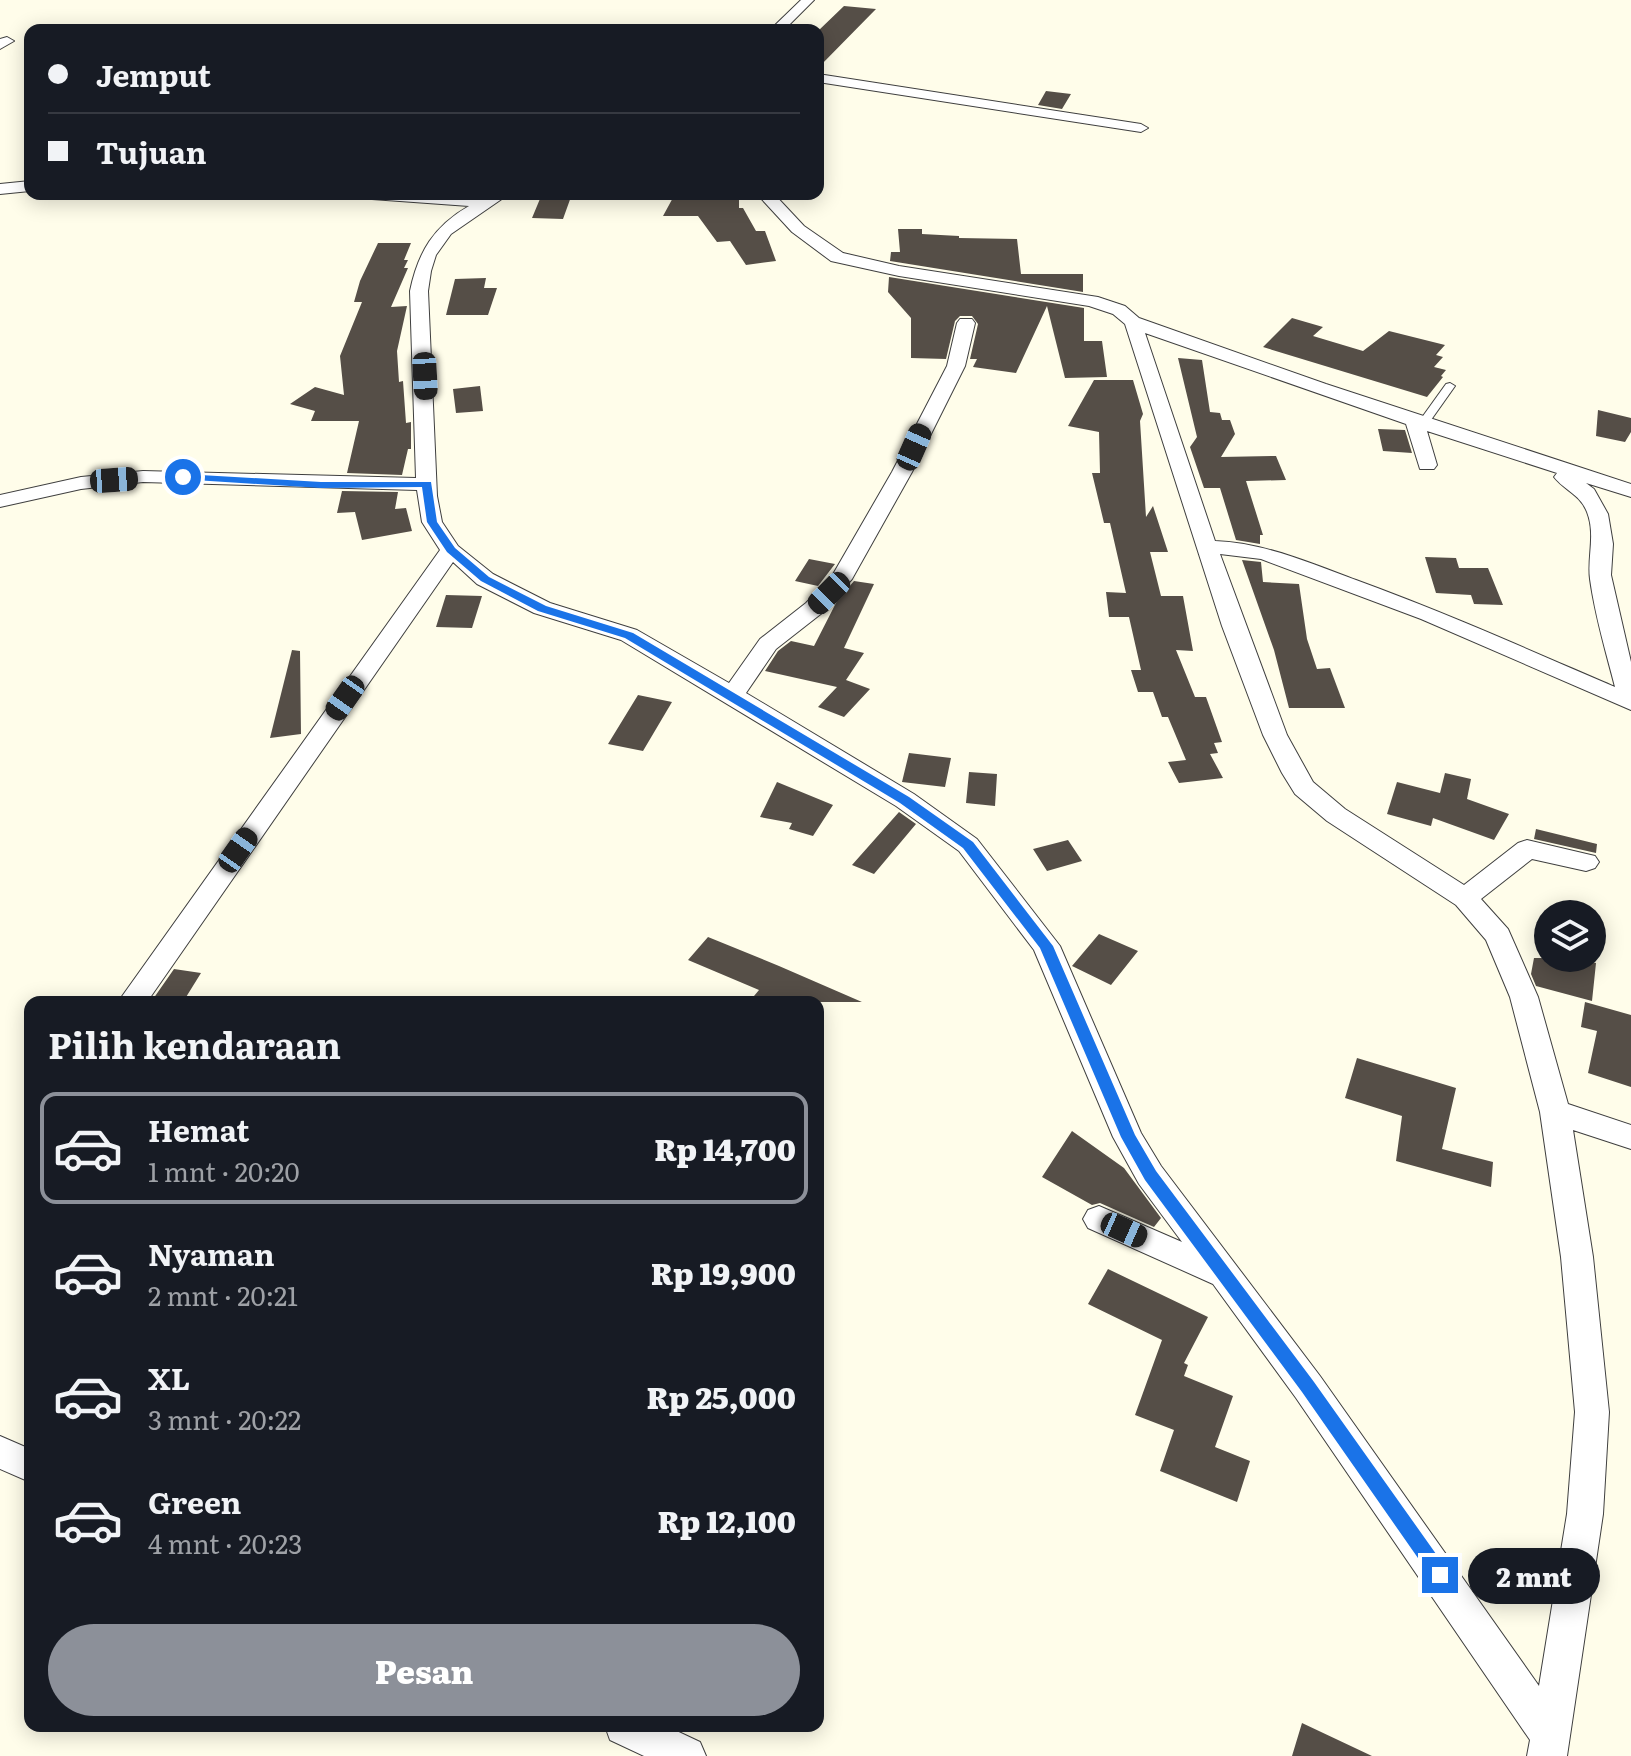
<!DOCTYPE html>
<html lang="id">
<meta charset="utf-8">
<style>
:root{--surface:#171b24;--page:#20242c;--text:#f1f3f6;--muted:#9ea1a6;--line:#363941;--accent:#8c9099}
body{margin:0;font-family:Literata,serif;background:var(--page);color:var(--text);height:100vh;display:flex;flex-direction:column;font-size:30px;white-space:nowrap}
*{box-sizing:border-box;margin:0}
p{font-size:26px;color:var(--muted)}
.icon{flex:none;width:44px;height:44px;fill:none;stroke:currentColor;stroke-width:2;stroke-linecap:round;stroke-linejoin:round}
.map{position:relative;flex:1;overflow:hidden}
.panel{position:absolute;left:24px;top:996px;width:800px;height:736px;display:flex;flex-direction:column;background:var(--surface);border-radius:16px;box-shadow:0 4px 20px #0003}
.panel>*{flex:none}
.guide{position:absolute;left:24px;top:24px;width:800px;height:176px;border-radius:16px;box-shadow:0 4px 20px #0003;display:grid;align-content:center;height:176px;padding:0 24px;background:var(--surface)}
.buttons{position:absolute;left:1534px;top:900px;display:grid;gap:16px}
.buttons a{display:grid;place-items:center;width:72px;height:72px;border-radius:50%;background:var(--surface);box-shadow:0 4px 20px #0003;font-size:40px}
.end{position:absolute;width:36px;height:36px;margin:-18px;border:10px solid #1a73e8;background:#fff;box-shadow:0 0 0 4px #fff}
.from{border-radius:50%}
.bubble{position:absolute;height:56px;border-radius:28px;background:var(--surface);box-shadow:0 4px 20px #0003;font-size:26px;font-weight:800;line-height:56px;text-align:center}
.car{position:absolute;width:24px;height:48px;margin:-24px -12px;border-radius:10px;box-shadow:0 0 6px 2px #0007;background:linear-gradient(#222 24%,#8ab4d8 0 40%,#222 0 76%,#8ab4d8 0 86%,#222 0)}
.guide b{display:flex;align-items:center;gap:28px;height:76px;font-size:30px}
.guide b+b{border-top:2px solid var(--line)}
.guide i{width:20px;height:20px;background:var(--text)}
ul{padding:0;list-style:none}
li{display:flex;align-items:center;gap:24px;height:112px;margin:0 16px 12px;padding:0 8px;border:4px solid transparent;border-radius:16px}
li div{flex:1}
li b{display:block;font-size:30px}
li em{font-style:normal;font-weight:800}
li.current{border-color:var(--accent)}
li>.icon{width:72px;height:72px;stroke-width:1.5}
h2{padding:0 24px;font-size:36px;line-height:96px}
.primary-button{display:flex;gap:16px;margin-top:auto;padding:16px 24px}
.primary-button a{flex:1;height:92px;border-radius:48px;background:var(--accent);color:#fff;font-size:32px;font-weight:800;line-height:92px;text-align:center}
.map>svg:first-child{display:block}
.building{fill:#554e47}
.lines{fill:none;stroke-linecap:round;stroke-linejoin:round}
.lane-casing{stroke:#3f3f3f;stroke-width:2}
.street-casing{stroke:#3f3f3f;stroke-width:2}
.lane{fill:#fff;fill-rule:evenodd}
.street{fill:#fff;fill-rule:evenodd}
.route{fill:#1a73e8}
</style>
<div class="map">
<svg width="1631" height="1756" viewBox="0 0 1631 1756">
<rect width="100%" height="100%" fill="#fffdea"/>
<path class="building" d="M844,6L876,9L818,68V31Z
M1046,91L1071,94L1062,109L1038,105Z
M542,194H572L563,219L532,218Z
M675,194H739V208H743L756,231H765L776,261L746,265L730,241L717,242L698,216H663Z
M898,229H922V234L959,236V238L1017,239L1021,274H1083V292L890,261L891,252H900Z
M378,243H411L404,260H408L404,268H408L391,307L407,306L397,351L399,382L403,381L406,423L411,422V449H408L402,475L347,473L359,421H311L315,411L290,404L315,387L344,395L340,356L362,302H354L360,281Z
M889,277L1084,308V341H1102L1107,377L1065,378L1047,306L1016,373L973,367L977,359H970L978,324L972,316H960L955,321L946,359L911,358V318L888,292Z
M486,278L484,288H497L488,315H446L455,279Z
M1292,318L1323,327L1313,336L1363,351L1389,331L1445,345L1436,355L1443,357L1434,367L1446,370L1441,376L1443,377L1427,397L1263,347Z
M1178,358L1202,360L1210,412L1220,413L1222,420H1230L1235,434L1221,457L1276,456L1286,480L1246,481L1263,535H1260V544L1236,540L1220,488H1204L1190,447L1197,437Z
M1094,380H1133L1143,414L1140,421L1146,517L1153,506L1168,552H1150L1161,596H1183L1193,651L1176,650L1195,697H1206L1222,742L1214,743L1218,753L1210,754L1223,778L1179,783L1168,762L1186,760L1168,717H1162L1153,692H1138L1131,670H1141L1129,617H1109L1106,592L1126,593L1110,523H1104L1092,473H1100L1099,432L1068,426Z
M480,386L483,411L456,413L453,389Z
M1598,410L1631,418V432L1625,442L1596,436Z
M1378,429L1405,430L1412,453L1383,451Z
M342,491L398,492L395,509L406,508L412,531L362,540L355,512L337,513Z
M1425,557L1456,558L1459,568H1488L1503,605L1474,604L1471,595L1436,593Z
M809,559L835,564L818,586L795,581Z
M1242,560L1261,562L1263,582L1299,584L1307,639L1317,669L1330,668L1345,708H1289L1274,650Z
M854,581L874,584L844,648L864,653L846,680L870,689L844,717L818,707L837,687L765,671L778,651L791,641L814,646L837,601Z
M446,595L482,596L472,628L436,627Z
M292,650L300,651L301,734L270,738Z
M638,695L672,702L643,751L608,744Z
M909,753L951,758L945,787L902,782Z
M969,772L997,774L995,806L966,803Z
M1445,773L1471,779L1467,799L1509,814L1494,840L1433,818L1431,826L1387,814L1397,782L1440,793Z
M777,782L833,805L813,836L789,829L792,823L760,817Z
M899,812L916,824L874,874L852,865Z
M1536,829L1597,844L1596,853L1534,839Z
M1068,840L1082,861L1047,871L1033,849Z
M1099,934L1138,951L1111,985L1072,966Z
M708,937L779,966L862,1002H749L759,990L688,960Z
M1534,958H1577L1596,963L1592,1001L1536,986L1531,974Z
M174,969L201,973L183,1002H151Z
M1585,1002L1631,1015V1087L1588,1073L1597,1031L1581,1027Z
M1357,1058L1456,1088L1442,1149L1493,1162L1491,1187L1396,1161L1402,1116L1345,1098Z
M1072,1131L1124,1168L1161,1218L1154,1227L1100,1203L1092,1205L1042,1177Z
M1108,1269L1208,1317L1184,1363L1188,1365L1184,1376L1233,1396L1215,1447L1250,1461L1237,1502L1160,1471L1174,1430L1135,1415L1162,1340L1088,1304Z
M1302,1723L1372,1756H1292Z"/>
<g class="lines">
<defs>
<path id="lane" d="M1450,383L1455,386L1426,427H1418V423L1446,384Z"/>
<path id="street" d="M801,0H814L784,30H770Z
M7,37L14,41L0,49V39Z
M818,74L1141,124L1148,128L1141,132L818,82Z
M30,181V191L0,194V184Z
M364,194L484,197L509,194L451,234L436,255L431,271L428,291L437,496L442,522L458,546L493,574L550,603L637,630L729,683L760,639L806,603L832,576L892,472L947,366L957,323L960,319H972L975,323L965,366L912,472L852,579L822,613L776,649L746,693L914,794L977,839L1060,946L1141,1133L1161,1166L1320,1376L1539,1686L1567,1514L1575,1412L1561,1257L1540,1112L1510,997L1486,940L1456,905L1327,821L1295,794L1282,773L1263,735L1222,626L1125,324L1113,314L1089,306L899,276L831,261L792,232L757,194H774L804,226L843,253L899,266L1098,297L1125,306L1139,318L1326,384L1631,484V497L1586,483L1594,489L1608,514L1613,544L1611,575L1631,662V710L1421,619L1261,559L1220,554L1287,735L1313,782L1345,809L1464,885L1518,843L1527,840L1595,856L1599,862L1595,868L1586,871L1532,859L1481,899L1508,929L1538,997L1568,1104L1631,1125V1149L1573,1130L1593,1257L1609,1412L1603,1514L1567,1756H1527L1530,1740L1296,1398L1213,1284L1088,1228L1083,1219L1088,1210L1099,1206L1182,1242L1139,1184L1113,1137L1034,950L959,851L896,806L621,640L534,613L477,584L453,562L147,1002H118L440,550L422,522L417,490L143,482L81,489L0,507V495L81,477L143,471L416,478L410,291C418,252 434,226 469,206L372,199ZM1145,333L1406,424L1420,469H1434L1437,465L1427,431L1557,473L1554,477C1565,491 1580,494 1587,512C1596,535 1587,557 1590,579C1595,616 1606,652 1615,687C1529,650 1444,612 1356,580C1310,563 1265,543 1215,541Z
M0,1436L30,1449V1482L0,1469Z
M605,1726H666L700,1742L706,1756H644L610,1740Z"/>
</defs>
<use href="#lane" class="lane-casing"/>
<use href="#street" class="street-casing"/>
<use href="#lane" class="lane"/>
<use href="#street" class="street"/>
</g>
<path class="route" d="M183,474L321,482H431L437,522L455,548L489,577L546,606L633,633L909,797L973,842L1053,946L1135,1135L1156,1171L1314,1382L1446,1568L1449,1575L1446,1581L1440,1584L1434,1581L1302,1392L1145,1180L1121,1137L1040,948L963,848L900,803L625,638L538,611L481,581L447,552L427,522L422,487L321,488L179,479Z"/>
</svg>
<div class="buttons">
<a><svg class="icon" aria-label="layers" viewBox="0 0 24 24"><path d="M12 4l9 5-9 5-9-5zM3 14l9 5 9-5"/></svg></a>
</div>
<i class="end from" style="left:183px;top:477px"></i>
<i class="end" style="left:1440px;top:1575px"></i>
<div class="bubble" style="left:1468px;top:1548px;width:132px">2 mnt</div>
<i class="car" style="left:425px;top:376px;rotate:177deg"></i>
<i class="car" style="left:914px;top:447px;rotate:24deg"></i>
<i class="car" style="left:114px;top:480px;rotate:86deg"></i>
<i class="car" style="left:829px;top:593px;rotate:225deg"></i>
<i class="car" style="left:345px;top:698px;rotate:215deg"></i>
<i class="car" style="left:238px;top:850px;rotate:35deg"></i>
<i class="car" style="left:1124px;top:1230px;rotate:114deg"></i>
<div class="guide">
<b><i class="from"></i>Jemput</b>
<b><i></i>Tujuan</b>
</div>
<section class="panel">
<h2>Pilih kendaraan</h2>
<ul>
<li class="current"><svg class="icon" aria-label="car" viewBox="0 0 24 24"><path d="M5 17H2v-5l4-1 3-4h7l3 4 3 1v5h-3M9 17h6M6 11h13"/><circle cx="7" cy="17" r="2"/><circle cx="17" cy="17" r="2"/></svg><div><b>Hemat</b><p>1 mnt · 20:20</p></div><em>Rp 14,700</em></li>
<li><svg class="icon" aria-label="car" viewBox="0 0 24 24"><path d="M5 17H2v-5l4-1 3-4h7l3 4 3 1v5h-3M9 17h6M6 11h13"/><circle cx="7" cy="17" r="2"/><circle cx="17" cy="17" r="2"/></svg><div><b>Nyaman</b><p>2 mnt · 20:21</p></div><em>Rp 19,900</em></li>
<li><svg class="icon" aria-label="car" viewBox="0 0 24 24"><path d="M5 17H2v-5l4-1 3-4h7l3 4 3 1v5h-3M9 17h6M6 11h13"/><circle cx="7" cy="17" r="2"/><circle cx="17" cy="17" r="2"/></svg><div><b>XL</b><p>3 mnt · 20:22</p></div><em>Rp 25,000</em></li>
<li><svg class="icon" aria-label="car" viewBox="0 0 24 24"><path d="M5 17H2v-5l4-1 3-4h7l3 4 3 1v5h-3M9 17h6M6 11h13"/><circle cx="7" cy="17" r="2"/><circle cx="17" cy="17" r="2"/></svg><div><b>Green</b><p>4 mnt · 20:23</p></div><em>Rp 12,100</em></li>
</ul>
<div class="primary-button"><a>Pesan</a></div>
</section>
</div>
